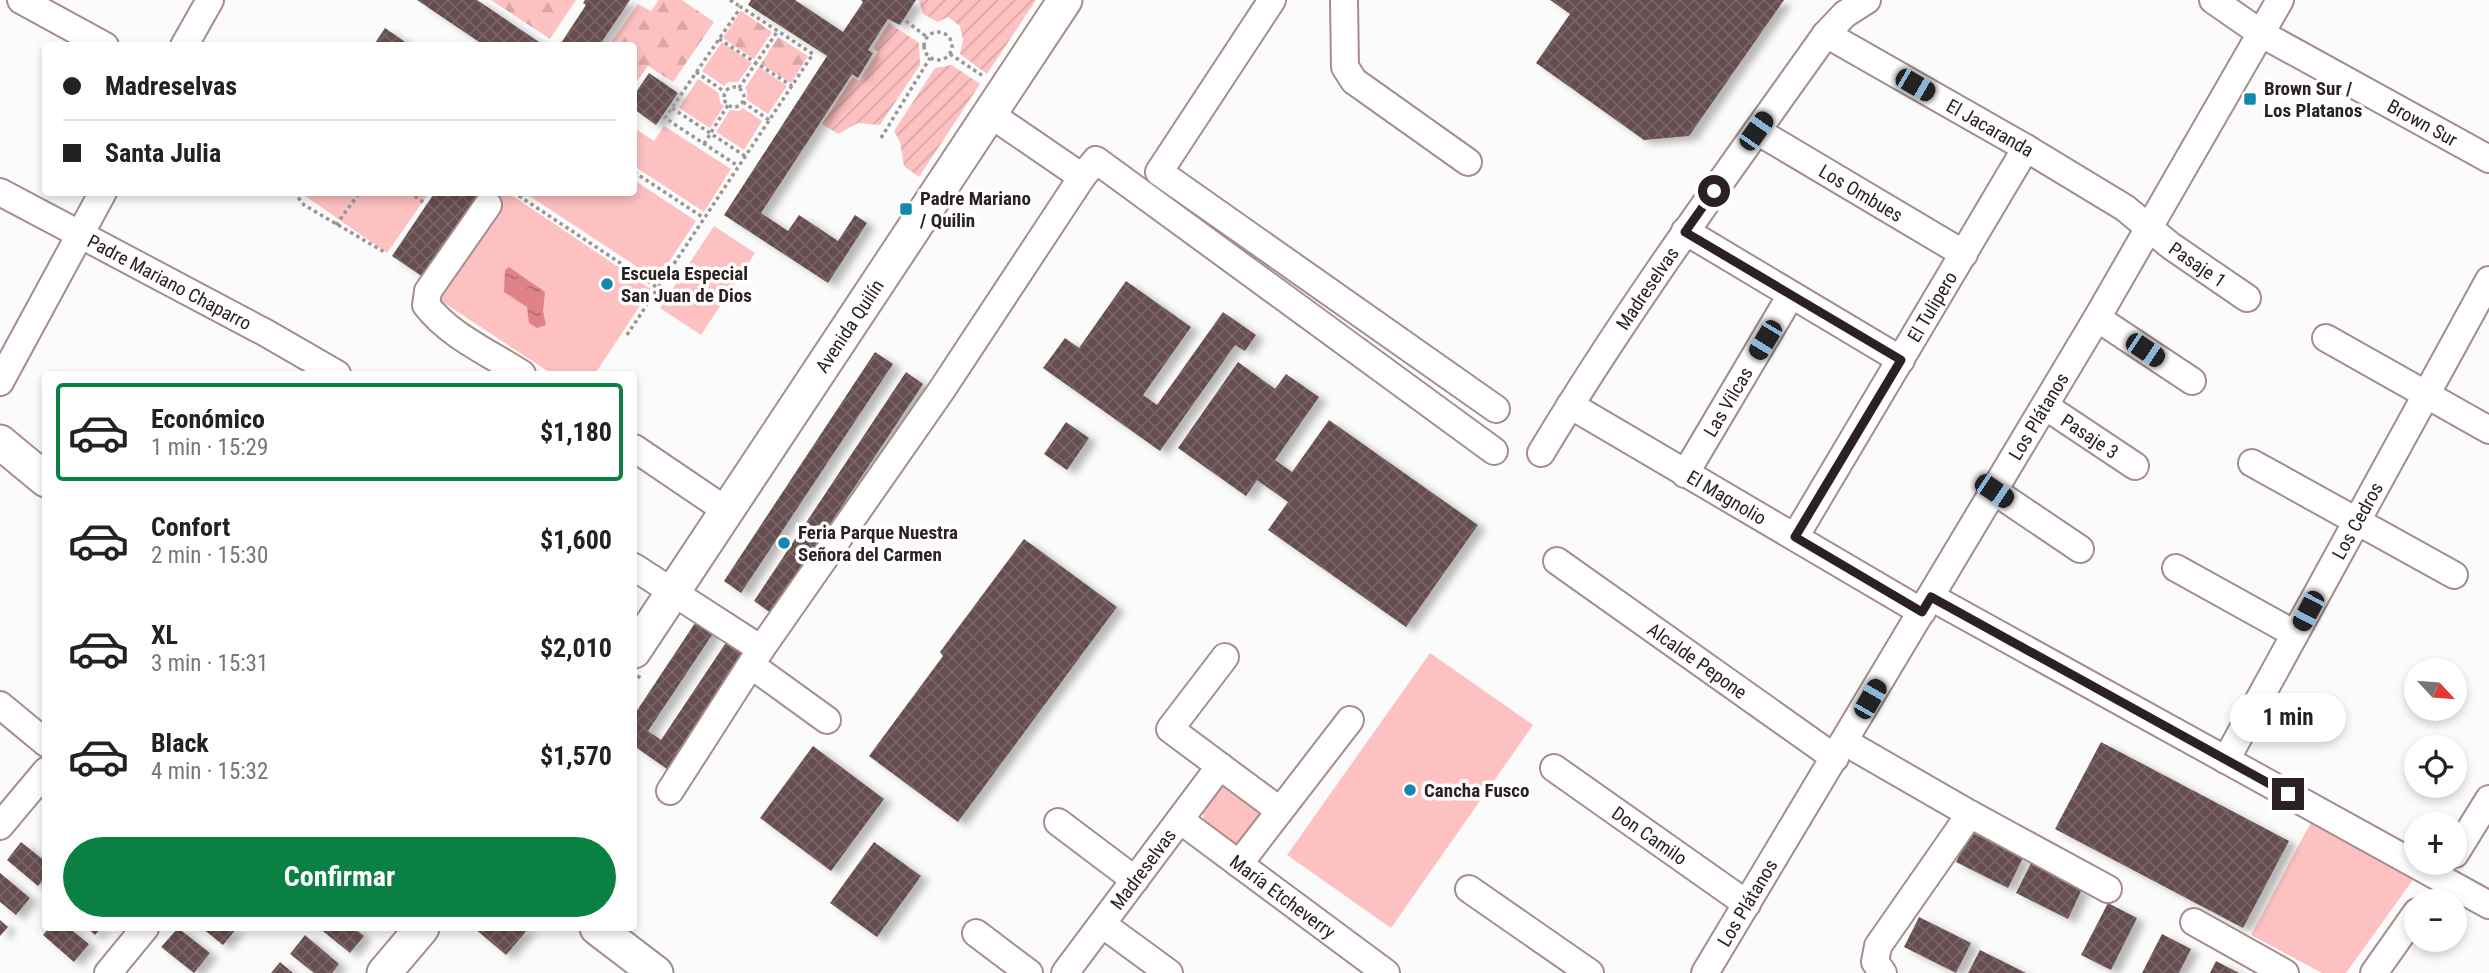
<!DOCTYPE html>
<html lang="es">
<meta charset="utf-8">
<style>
:root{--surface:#fff;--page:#f2f2f2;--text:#222;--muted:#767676;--line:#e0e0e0;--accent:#0b8043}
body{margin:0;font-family:"Roboto Condensed",sans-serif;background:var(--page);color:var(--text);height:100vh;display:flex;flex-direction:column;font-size:26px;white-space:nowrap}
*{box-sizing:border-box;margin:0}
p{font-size:23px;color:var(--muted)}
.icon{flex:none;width:38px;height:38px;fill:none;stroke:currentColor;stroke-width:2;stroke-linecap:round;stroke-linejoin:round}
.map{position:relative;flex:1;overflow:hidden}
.drawer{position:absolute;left:42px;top:371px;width:595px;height:560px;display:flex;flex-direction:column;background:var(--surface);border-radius:7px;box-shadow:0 4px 10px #0003}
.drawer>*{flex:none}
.guide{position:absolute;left:42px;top:42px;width:595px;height:154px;border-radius:7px;box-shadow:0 4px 10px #0003;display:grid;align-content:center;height:154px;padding:0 21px;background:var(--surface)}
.needle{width:46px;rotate:116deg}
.tools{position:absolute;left:2404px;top:658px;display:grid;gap:14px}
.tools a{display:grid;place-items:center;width:63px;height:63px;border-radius:50%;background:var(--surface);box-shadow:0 4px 10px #0003;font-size:35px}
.end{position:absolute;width:32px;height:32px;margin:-16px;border:9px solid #2c2122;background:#fff;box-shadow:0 0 0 4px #fff}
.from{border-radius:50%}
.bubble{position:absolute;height:49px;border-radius:24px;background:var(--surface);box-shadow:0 4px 10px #0003;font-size:23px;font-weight:700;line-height:49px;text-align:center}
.car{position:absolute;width:21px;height:42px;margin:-21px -10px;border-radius:9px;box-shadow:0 0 5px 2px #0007;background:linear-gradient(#222 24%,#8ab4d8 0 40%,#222 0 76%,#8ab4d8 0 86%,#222 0)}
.guide b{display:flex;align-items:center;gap:24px;height:66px;font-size:26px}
.guide b+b{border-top:2px solid var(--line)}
.guide i{width:18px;height:18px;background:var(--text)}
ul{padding:12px 0 0;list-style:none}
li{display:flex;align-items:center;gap:21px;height:98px;margin:0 14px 10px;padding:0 7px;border:4px solid transparent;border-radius:7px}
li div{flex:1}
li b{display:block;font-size:26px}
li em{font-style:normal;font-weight:700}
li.active{border-color:var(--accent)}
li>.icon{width:63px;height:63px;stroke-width:1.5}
.cta{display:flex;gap:14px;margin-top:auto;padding:14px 21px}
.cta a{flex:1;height:80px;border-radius:42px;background:var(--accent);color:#fff;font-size:28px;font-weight:700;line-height:80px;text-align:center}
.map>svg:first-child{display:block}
.grass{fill:#fdc1c2}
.forest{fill:url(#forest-firs)}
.garden{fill:url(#garden-furrows)}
.water{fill:url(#water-ripples)}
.building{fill:url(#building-cross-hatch);filter:url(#shadow)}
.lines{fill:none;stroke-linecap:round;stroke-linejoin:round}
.minor-casing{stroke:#a68c8d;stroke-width:30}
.major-casing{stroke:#a68c8d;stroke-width:37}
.path{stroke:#9b9696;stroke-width:3.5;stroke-dasharray:3.5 3.5;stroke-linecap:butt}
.minor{stroke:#fff;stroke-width:26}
.major{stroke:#fff;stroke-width:33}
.route{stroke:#2c2122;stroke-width:9}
.poi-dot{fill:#1387ac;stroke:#fff;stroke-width:2.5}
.labels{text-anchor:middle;stroke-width:7;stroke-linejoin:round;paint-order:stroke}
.poi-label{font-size:19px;font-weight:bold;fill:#2c2122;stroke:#fff;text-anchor:start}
.street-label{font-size:19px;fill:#2c2122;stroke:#fff}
</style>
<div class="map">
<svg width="2489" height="973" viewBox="0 0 2489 973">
<defs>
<pattern id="forest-firs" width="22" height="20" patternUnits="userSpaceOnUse" patternTransform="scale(1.75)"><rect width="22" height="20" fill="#fdc1c2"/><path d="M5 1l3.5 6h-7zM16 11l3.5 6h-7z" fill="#d9a6a6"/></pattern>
<pattern id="garden-furrows" width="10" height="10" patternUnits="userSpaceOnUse" patternTransform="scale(1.75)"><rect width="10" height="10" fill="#fdc1c2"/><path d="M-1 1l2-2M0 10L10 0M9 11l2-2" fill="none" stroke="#d9a6a6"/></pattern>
<pattern id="water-ripples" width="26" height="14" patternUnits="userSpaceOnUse" patternTransform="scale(1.75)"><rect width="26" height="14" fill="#df8388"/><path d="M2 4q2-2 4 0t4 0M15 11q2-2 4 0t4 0" fill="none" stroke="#b56b6f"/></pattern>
<pattern id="building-cross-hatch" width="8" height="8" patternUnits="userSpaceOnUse" patternTransform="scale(1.75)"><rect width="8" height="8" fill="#664e4f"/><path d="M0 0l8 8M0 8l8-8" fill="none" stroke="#786465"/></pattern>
<filter id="shadow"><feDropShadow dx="8" dy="4.5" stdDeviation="3.5" flood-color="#0004"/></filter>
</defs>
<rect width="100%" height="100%" fill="#fbfbfb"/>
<path class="grass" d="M722,42L752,63L738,82H728L724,86L702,71Z
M759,67L787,86L768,114L747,100V91L745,88Z
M698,79L719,93L720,103L724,106L710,128L679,108Z
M743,108L762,121L744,150L716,132L730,110L739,111Z
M664,126L731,169L704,212L634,166V128L654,141Z
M634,180L696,221L657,280L525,193L634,192Z
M507,192L651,289L595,374H552L438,299V286L500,193Z
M301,193H429L387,253Z
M714,226L755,253L701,335L660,308Z
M1430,653L1533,725L1391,928L1287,855Z
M1224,784L1263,814L1242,850L1204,825C1200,809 1211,792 1224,784Z
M2311,822L2415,877L2346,973H2322L2251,935Z"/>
<path class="forest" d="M491,0H576L550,39Z
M659,0H682L714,22L673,82L648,66L635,84L634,46L609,45L638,4L651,11Z
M741,11L772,32L754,59L723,38Z
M778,37L808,56L791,83L761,64Z"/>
<path class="garden" d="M919,0H1036L987,74L960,54L963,40L960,26L948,17L938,22L923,14Z
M889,23L919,43L920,65L880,125L858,123L838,134L822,124L853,77L859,81L878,52L873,48Z
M952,65L980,84L919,177L904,166L900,142L894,131L935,68Z"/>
<path class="water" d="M509,267L545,292L543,311L546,325L537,328L529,323L527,307L504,292L505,270Z"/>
<path class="building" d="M417,0H477L545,46H485Z
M585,0H630L599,46H559L586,5L583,3Z
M751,0H795L843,32L863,2L861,0H916L900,25L888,19L868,50L873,53L858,78L852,74L761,213L788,231L799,215L838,241L855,215L867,223L828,283L724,215L827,56L748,5Z
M1550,0H1784L1689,136L1644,140L1536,63L1570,14Z
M385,28L411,46H373Z
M649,73L678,93L656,125L634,109V95Z
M435,192H489L429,281L392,256Z
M1126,281L1191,327L1143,395L1157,405L1223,312L1256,335L1245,351L1235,345L1160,451L1043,368L1065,338L1079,348Z
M875,352L893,364L741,593L724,581Z
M1238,362L1275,389L1286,374L1319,397L1275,460L1292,472L1329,420L1478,525L1406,627L1268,530L1288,502L1257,480L1246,496L1178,448Z
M906,372L923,384L771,613L754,601Z
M1066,422L1089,438L1067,470L1044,454Z
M1024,539L1117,607L958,822L869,756L943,656L940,652Z
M701,614L718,626L648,731L661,740L731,635L749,646L667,769L634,746V715Z
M2101,742L2289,841L2243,928L2055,829Z
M813,746L884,799L831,871L760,818Z
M1971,832L2023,858L2008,888L1956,862Z
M21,842L46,862V877L38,886L7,860Z
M874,842L921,876L877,937L830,903Z
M2031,863L2082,889L2068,919L2016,893Z
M0,873L30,898L16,915L0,902Z
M2108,903L2137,918L2111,970L2081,955Z
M1919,917L1971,943L1956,973L1904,947Z
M0,920L8,927L0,936Z
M49,928H69L89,944L74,962L43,935Z
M87,928H101L95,935Z
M178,928L210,953L194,973L161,947Z
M202,928H237L223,945Z
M319,928H354L364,936L350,953Z
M474,928H529L506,955Z
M2162,934L2191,949L2179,973H2142Z
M305,935L339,964L332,973H314L290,954Z
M1980,950L2026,973H1968Z
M2216,961L2239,973H2210Z
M280,962L293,973H271Z"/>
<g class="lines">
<defs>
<g id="minor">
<path d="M21,0L105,46"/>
<path d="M1272,0L1159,172L1496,409"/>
<path d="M1344,0L1345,67L1354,81L1468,162"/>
<path id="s1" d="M2213,0L2262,34L2489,159"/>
<path id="s2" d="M1826,34L2026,148L2125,208L2171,246L2247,298"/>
<path d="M184,46L210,0"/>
<path d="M990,114L1082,177L1096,160L1494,451"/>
<path id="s3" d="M1757,131L1964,254"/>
<path id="s4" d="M0,192L266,333L337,374"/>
<path d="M488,205L428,291L426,305C451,337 490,353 522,374"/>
<path d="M1685,231L1901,360"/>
<path d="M2097,318L2192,381"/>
<path d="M2326,338L2489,430"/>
<path d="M0,382L103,192"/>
<path id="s5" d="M1570,405L1922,612"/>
<path id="s6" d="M2045,406L2135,466"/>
<path d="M634,448L727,511"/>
<path id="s7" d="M1541,453C1628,308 1728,172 1826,34L1845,14L1867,0"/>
<path d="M2252,463L2454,575"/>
<path id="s8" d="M1685,474L1791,295"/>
<path d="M1994,491L2080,549"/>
<path id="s9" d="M1795,537L2026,148"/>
<path id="s10" d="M1557,561L1835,758"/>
<path d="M634,567L761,649"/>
<path d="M2176,568L2295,634"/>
<path d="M1931,597L2489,905"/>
<path d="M1225,657L1170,729L1279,810"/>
<path d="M751,665L827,720"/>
<path d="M0,705L46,743"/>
<path d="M1845,742L1970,814L2108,889"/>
<path id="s11" d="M2226,760L2489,280"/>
<path id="s12" d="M1554,768L1747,904"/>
<path d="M670,791L761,649L941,391L1082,177"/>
<path id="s13" d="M1180,820L1386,973"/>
<path d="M1058,822L1135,880"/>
<path d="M0,826L46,771"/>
<path d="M2455,854L2489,799"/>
<path d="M1239,864L1350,720"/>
<path d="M1469,889L1590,973"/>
<path d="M2194,922L2285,973"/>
<path d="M1102,924L1169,973"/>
<path d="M976,933L1029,973"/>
<path d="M108,973L145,928"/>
<path id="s14" d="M1065,973L1220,766"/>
<path id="s15" d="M1705,973L2097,318L2280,0"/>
<path d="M1883,973L1875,962L1878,946L1970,814"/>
<path d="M2374,973L2417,912"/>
</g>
<g id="major">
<path d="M0,442L46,480"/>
<path id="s16" d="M634,651L1065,0"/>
<path d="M597,928L656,973"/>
<path d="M384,973L422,928"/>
</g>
</defs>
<use href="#minor" class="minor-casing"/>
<use href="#major" class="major-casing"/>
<path class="path" d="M730,0L741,7
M906,21L927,37
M924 46a14 14 0 1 1 28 0a14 14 0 1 1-28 0Z
M719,39L792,86
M950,54L983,76
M696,72L725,92
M724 97a10 10 0 1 1 20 0a10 10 0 1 1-20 0Z
M739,88L777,32
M743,102L769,120
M672,108L745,156
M881,138L930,58
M704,144L728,105
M634,172L704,218
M294,192L304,205L386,253
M409,192L427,205
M513,192L658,288L813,54L741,7L665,118L738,166
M336,225L360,192
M627,335L658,288
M634,684L640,675"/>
<use href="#minor" class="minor"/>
<use href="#major" class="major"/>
</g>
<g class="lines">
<path class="route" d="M1714,191L1685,232L1901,360L1795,537L1922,612L1931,597L2288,794"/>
</g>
<g class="poi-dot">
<rect x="2243" y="92" width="14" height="14" rx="3.5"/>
<rect x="899" y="202" width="14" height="14" rx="3.5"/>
<circle cx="607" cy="284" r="7"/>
<circle cx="784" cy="543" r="7"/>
<circle cx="1410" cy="790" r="7"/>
</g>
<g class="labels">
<g class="poi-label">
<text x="2264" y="95">Brown Sur /<tspan x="2264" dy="22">Los Platanos</tspan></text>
<text x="920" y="205">Padre Mariano<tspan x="920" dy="22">/ Quilin</tspan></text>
<text x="621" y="280">Escuela Especial<tspan x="621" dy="22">San Juan de Dios</tspan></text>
<text x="798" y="539">Feria Parque Nuestra<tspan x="798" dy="22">Señora del Carmen</tspan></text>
<text x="1424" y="797">Cancha Fusco</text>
</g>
<g class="street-label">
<text dy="7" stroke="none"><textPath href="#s1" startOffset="243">Brown Sur</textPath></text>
<text dy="7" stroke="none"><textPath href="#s2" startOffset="189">El Jacaranda</textPath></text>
<text dy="7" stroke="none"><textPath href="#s3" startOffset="121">Los Ombues</textPath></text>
<text dy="7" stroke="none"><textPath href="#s2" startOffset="438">Pasaje 1</textPath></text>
<text dy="7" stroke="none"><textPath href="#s4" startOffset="192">Padre Mariano Chaparro</textPath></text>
<text dy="7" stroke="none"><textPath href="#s7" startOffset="196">Madreselvas</textPath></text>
<text dy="7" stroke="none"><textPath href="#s9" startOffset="268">El Tulipero</textPath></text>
<text dy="7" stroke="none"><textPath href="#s16" startOffset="390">Avenida Quilín</textPath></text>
<text dy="7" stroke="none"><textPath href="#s8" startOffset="84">Las Vilcas</textPath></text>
<text dy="7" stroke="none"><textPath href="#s15" startOffset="649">Los Plátanos</textPath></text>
<text dy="7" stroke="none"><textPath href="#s6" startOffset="54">Pasaje 3</textPath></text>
<text dy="7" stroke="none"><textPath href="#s5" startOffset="182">El Magnolio</textPath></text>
<text dy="7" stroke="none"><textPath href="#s11" startOffset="273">Los Cedros</textPath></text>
<text dy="7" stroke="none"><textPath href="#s10" startOffset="172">Alcalde Pepone</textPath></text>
<text dy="7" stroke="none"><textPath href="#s12" startOffset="117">Don Camilo</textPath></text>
<text dy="7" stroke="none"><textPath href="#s14" startOffset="130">Madreselvas</textPath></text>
<text dy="7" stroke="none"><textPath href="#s13" startOffset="128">María Etcheverry</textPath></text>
<text dy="7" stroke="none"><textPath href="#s15" startOffset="82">Los Plátanos</textPath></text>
</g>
</g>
</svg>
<div class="tools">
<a><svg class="needle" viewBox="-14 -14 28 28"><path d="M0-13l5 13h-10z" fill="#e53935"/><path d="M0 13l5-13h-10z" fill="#767676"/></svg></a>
<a><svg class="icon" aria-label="locate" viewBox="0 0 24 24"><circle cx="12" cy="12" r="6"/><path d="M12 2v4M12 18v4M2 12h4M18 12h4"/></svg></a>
<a>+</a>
<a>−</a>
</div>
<i class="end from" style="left:1714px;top:191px"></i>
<i class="end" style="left:2288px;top:794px"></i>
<div class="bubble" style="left:2230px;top:693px;width:116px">1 min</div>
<i class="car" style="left:1915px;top:85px;rotate:120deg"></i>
<i class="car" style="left:1756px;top:131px;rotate:35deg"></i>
<i class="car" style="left:1765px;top:340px;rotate:211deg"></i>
<i class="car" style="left:2145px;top:350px;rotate:124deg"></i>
<i class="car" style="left:1994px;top:491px;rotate:124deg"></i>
<i class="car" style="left:2308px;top:611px;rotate:208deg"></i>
<i class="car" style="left:1870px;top:699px;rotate:30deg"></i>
<div class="guide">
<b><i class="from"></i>Madreselvas</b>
<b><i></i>Santa Julia</b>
</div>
<section class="drawer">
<ul>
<li class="active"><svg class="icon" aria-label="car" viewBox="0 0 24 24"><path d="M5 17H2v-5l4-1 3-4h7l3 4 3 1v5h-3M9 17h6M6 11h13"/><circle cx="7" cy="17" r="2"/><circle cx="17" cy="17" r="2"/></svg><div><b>Económico</b><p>1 min · 15:29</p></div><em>$1,180</em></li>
<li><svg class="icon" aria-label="car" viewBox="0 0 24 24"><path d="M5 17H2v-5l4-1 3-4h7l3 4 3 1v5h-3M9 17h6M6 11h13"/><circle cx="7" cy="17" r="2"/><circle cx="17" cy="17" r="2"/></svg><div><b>Confort</b><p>2 min · 15:30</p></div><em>$1,600</em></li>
<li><svg class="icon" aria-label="car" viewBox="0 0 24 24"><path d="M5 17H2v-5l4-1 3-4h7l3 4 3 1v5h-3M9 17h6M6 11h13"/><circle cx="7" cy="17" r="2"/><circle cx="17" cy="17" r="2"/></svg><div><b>XL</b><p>3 min · 15:31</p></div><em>$2,010</em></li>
<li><svg class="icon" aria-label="car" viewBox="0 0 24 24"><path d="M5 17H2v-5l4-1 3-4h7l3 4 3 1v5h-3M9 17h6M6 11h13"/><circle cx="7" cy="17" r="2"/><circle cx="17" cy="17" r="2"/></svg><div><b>Black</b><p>4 min · 15:32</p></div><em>$1,570</em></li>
</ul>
<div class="cta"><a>Confirmar</a></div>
</section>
</div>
